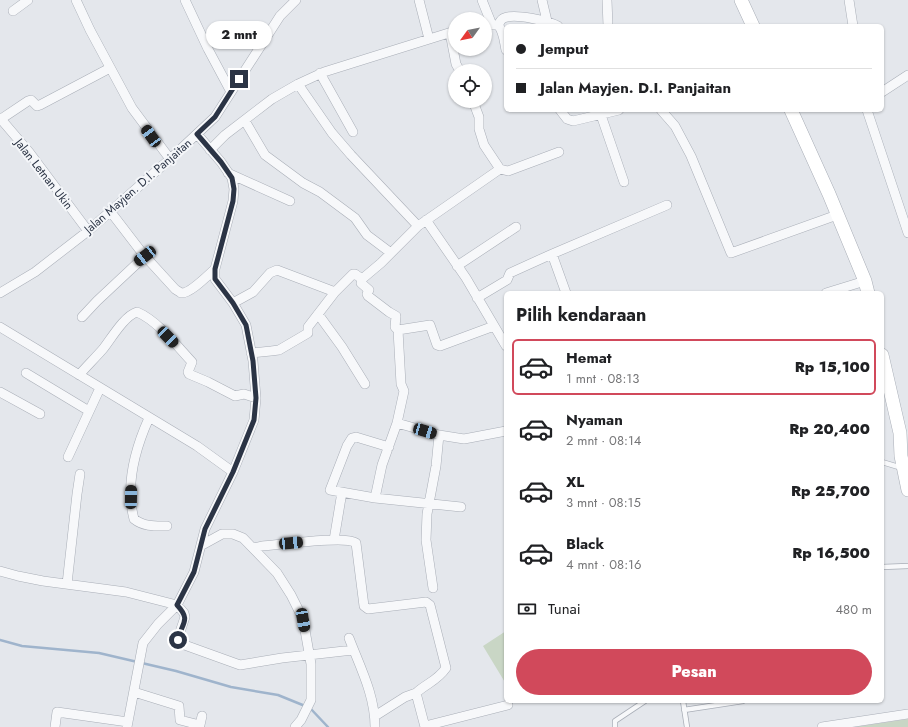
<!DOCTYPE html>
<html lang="id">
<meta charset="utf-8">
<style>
:root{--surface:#fff;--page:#f2f2f2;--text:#202124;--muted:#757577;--line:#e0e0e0;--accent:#d1495b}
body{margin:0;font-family:Jost,sans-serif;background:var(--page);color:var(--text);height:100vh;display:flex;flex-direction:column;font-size:15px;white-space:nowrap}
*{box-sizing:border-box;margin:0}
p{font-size:13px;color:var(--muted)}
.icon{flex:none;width:22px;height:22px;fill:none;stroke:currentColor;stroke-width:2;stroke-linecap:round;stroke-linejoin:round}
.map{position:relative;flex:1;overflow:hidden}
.sheet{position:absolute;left:504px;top:291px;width:380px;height:412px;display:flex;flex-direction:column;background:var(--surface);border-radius:6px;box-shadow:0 1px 3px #0004}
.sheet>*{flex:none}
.banner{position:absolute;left:504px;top:24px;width:380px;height:88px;border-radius:6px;box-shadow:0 1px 3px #0004;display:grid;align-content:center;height:88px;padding:0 12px;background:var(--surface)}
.needle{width:26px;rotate:237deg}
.tools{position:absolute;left:448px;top:12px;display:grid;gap:8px}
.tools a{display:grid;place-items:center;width:44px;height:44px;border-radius:50%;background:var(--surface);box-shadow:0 1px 3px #0004;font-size:20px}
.end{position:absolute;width:18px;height:18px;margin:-9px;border:5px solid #2b3445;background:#fff;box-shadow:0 0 0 2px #fff}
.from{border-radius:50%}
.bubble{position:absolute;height:28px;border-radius:14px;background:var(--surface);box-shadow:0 1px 3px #0004;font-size:13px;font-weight:800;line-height:28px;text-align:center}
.car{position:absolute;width:12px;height:24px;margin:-12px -6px;border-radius:5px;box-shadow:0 0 3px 1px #0007;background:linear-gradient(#222 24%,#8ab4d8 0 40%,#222 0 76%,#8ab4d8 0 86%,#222 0)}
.banner b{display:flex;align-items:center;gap:14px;height:38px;font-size:15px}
.banner b+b{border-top:1px solid var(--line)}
.banner i{width:10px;height:10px;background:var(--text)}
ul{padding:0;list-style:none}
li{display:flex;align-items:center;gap:12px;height:56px;margin:0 8px 6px;padding:0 4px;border:2px solid transparent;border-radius:6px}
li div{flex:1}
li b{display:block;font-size:15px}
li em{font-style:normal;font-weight:800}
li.current{border-color:var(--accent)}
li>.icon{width:36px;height:36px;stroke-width:1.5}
h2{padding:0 12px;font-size:18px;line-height:48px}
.pay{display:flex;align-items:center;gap:10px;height:44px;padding:0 12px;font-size:15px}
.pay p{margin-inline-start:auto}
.action{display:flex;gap:8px;margin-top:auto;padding:8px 12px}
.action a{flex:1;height:46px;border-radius:24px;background:var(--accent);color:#fff;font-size:16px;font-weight:800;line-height:46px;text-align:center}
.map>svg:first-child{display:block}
.green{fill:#c9d6c5}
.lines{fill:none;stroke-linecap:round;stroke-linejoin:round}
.stream{stroke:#9fb4cc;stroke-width:2.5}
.service-casing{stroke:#a9aeb7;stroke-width:6}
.minor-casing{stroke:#a9aeb7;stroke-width:10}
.secondary-casing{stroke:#a9aeb7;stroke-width:14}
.service{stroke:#f7f8fa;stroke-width:4.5}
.minor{stroke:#f7f8fa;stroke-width:9}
.secondary{stroke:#fff;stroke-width:13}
.route{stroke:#2b3445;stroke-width:5}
.labels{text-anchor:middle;stroke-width:4;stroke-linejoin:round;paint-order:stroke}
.street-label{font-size:12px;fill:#2b3445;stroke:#f4f6f9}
</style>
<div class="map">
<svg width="908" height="727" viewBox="0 0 908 727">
<rect width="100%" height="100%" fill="#e4e7ec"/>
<path class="green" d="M506,631V684L483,646Z
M908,719V727H855Z"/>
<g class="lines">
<path class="stream" d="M0,640L22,646L99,653L176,671L231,687L278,695L310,708L328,727"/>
<defs>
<path id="service" d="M882,462L902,468
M882,567L908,566
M683,701L687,727
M684,710L743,701
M615,727V721L645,701"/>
<path id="minor" d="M76,0L90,30L132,108L170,159
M185,0L208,49L231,92
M419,0L429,39
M482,0L492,25
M542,0L547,21
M607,0L608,26
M849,0L853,26
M13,11L28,0
M485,25H498C504,32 504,41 506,50
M498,25C500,22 501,19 504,18C515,13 548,21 558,26
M450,33L456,64L460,71
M320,73L353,132
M298,84L332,133L351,155L418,226
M882,92L908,75
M473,101L479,117V129L484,145L500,169
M560,110L567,119L573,121L619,110
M661,110L675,126L691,156L731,253L837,215
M867,110L908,233
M601,115L624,182
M0,118L29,152L88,231
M1,119L28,101L31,100L37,106L40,105L110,68
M245,121L265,155L303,183L320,192L355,218L367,235L391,253
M210,150L225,135L272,99L298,84L324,72L455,31
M228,173L290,201
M110,211L143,254L175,289C176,290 180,292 181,293C190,294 208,275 215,269
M426,220L466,278L506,346
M552,254L566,293
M457,266L516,227
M362,279L361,283L369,290L367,294L368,296L389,312L396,316L395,327L398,330L401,384L404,391L397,423L382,465L375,498
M0,293L35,272L88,231L170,159L215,117L280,16L296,0
M826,293L865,281
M477,298L507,280L510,273L552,254L667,205
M233,303L253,292L270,273L277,270L335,292
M318,314L342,347L365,384
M82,317L97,301L145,256
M0,327L197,446L233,472
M398,330L430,325L437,345L440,346L494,326
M251,353L271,351L279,350L308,333V327L335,292L353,274H355L362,279L381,263L418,226L500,169L508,171L559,152
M26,373L89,411
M79,375C87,366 95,358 103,349C111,339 124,316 137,312C158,321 177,346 192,362L188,372L189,374L208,382L235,396L244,394L256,398
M0,392L40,414
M149,418C135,449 125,485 134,519C144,527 156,526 167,526
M397,423L439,435L464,439L506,431
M389,447L356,437L352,438L347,446L330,490L375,498L461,507
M68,457L100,388
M334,540L342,492
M202,545L222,534H233L243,538L277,573L291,595L303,619L311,664V700L301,720L295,727
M254,548L262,546C278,545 346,535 356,543L364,606L368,609L426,602L430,605L446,668C437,681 427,683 416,693L425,727
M0,571L18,576L43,581L126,592L177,605L184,613L185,617L178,638L179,643L240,665L282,658L353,650
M67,584L77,494L80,474
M433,588L426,540L427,514L436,466L439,435
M349,638C360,667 375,695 375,727
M134,692L179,706L180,720L200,725L202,716
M375,716L405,697L416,693
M425,726L508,705
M55,727L57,712L128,722
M127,727L143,643L158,624L177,605L194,572L205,529L233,472L254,420L256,398L253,361L246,325L233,303L215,279V269L233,201L234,189L232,178L221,162L197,134
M822,727L908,714"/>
<path id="secondary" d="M741,0L753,26
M791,110L829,194L865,281L868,293
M882,355L900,433L901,456L908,490"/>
</defs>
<use href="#service" class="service-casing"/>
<use href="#minor" class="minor-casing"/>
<use href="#secondary" class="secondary-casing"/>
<use href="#service" class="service"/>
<use href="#minor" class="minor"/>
<use href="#secondary" class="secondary"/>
</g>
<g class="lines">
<path class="route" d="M178,640C181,623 192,621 177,605L194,572L205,529L233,472L254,420L256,398L253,361L246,325L233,303L215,279V269L233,201L234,189L232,178L221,162L197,134L215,117L239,79"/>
</g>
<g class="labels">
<g class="street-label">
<text transform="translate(44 174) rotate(52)" y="4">Jalan Letnan Ukin</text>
<text transform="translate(138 186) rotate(-41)" y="4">Jalan Mayjen. D.I. Panjaitan</text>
</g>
</g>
</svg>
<div class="tools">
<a><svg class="needle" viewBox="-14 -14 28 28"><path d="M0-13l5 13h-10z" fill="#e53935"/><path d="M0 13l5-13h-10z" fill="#757577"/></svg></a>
<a><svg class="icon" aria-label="locate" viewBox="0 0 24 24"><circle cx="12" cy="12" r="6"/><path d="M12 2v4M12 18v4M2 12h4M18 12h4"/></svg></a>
</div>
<i class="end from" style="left:178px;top:640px"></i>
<i class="end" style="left:239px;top:79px"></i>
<div class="bubble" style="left:206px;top:21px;width:66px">2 mnt</div>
<i class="car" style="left:151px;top:136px;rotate:324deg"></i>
<i class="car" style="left:145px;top:256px;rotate:232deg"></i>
<i class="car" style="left:168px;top:337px;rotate:136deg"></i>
<i class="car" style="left:425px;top:431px;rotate:106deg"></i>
<i class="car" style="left:131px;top:497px;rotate:1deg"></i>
<i class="car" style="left:291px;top:543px;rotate:85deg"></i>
<i class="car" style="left:303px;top:620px;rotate:170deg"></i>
<div class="banner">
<b><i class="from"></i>Jemput</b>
<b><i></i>Jalan Mayjen. D.I. Panjaitan</b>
</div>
<section class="sheet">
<h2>Pilih kendaraan</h2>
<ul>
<li class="current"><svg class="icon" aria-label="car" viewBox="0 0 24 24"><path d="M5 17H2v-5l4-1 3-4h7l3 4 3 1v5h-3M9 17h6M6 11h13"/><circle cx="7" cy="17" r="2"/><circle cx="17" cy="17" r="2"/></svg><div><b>Hemat</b><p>1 mnt · 08:13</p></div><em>Rp 15,100</em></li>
<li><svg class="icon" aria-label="car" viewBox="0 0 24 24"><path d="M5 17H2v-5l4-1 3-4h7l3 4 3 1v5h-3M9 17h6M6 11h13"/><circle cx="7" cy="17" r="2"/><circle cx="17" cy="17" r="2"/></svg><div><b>Nyaman</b><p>2 mnt · 08:14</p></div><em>Rp 20,400</em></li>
<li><svg class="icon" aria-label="car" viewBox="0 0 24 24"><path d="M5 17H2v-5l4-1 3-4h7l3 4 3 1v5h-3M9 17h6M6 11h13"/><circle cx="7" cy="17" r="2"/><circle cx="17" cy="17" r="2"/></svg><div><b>XL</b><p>3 mnt · 08:15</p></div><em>Rp 25,700</em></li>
<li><svg class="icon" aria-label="car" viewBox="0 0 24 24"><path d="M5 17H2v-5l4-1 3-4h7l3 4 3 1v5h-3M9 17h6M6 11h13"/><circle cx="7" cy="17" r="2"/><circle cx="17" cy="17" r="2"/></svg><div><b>Black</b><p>4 mnt · 08:16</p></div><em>Rp 16,500</em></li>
</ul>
<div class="pay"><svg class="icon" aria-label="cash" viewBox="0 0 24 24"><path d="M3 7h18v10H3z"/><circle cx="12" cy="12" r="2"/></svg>Tunai<p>480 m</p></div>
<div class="action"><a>Pesan</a></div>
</section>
</div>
